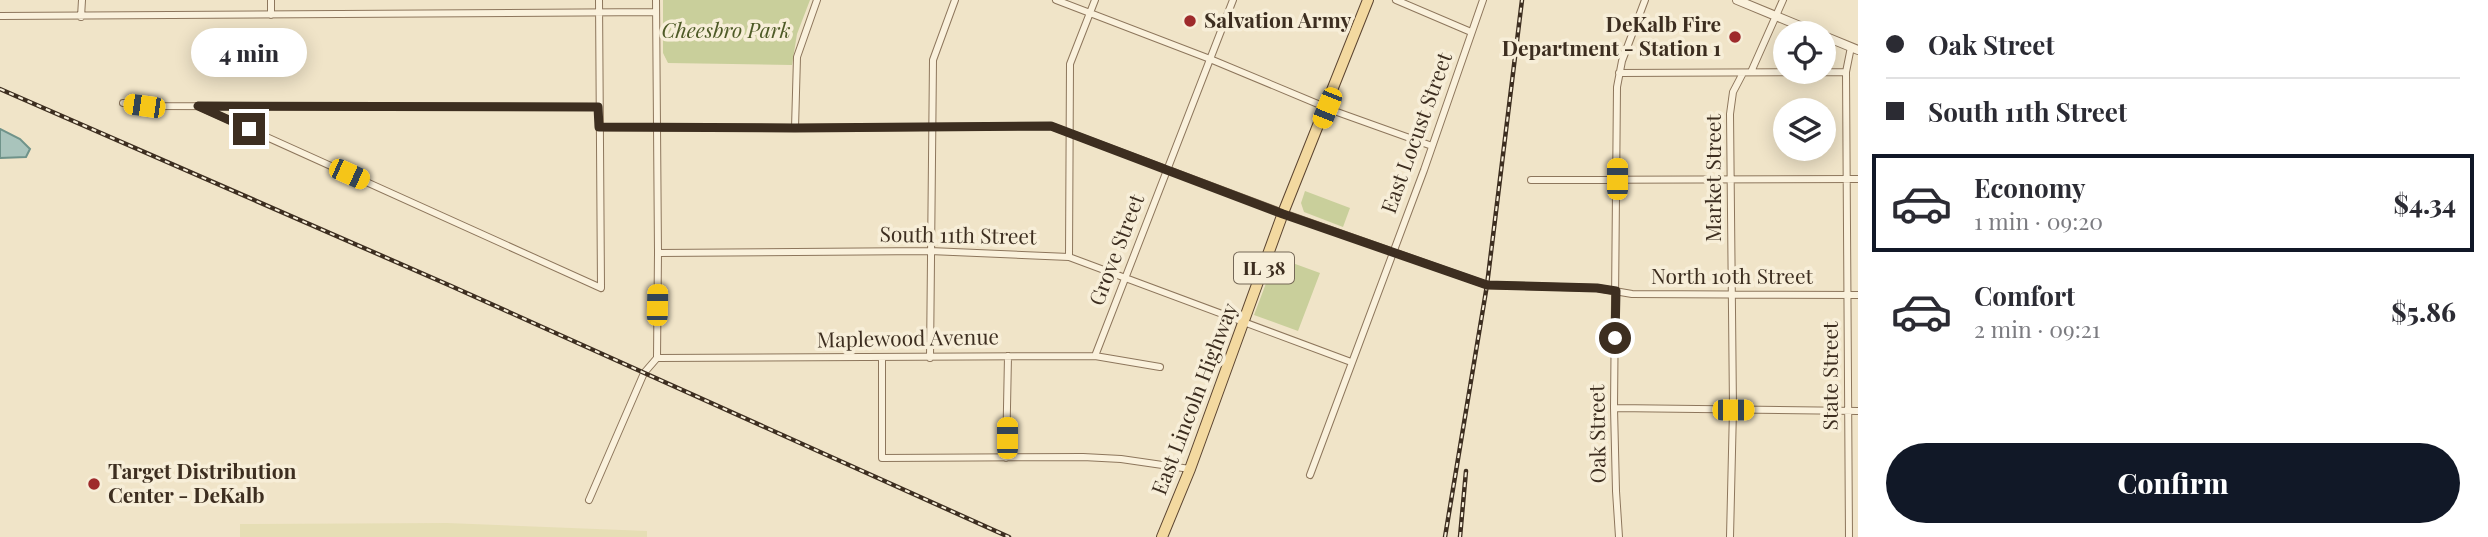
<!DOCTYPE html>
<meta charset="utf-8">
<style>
:root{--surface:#fff;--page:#f7f7f7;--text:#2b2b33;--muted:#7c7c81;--line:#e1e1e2;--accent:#111827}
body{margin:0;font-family:"Playfair Display",serif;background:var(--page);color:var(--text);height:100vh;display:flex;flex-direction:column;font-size:26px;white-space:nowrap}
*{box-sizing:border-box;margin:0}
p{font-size:23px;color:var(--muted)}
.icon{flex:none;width:38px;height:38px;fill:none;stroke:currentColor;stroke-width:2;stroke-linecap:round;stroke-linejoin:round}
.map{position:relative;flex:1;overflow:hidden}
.details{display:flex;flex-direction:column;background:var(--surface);width:630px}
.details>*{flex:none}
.top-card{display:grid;align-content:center;height:154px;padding:0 28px;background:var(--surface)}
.tools{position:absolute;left:1773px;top:21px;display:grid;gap:14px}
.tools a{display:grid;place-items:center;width:63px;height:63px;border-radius:50%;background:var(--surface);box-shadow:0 4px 18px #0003;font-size:35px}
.end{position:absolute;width:32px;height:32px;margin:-16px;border:9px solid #3d2e20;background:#fff;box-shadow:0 0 0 4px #fff}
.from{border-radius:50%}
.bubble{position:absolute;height:49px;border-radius:24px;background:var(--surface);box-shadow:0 4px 18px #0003;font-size:23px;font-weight:800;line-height:49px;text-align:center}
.car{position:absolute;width:21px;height:42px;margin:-21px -10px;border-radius:9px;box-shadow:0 0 5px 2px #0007;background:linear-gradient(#f5c518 24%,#345 0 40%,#f5c518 0 76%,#345 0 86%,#f5c518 0)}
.top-card b{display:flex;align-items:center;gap:24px;height:66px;font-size:26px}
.top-card b+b{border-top:2px solid var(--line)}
.top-card i{width:18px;height:18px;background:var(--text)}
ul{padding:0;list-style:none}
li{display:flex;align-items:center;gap:21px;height:98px;margin:0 14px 10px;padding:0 14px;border:4px solid transparent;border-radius:0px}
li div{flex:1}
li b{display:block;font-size:26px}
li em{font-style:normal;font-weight:800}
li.selected{border-color:var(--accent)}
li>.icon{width:63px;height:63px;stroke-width:1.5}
.primary-button{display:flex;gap:14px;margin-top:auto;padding:14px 28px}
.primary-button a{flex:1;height:80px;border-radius:42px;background:var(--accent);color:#fff;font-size:28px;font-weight:800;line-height:80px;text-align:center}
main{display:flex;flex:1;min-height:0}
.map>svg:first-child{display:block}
.farmland{fill:#e6deb5}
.green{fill:#c9cf9b}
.water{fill:#a9c4bc;stroke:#6f938a;stroke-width:2}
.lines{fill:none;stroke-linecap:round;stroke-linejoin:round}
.minor-casing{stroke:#8d765c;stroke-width:8}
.tertiary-casing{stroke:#8d765c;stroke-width:10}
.primary-casing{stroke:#5b4430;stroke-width:12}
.minor{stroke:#faf1dc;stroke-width:6}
.tertiary{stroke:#faf1dc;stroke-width:8}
.primary{stroke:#f3d9a0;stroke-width:10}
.rail-casing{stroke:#3d2e20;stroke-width:4.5}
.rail{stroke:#f7eed8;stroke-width:2;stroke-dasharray:5;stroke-linecap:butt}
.route{stroke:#3d2e20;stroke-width:9}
.poi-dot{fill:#9e2a2b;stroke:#f7eed8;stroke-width:2.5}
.labels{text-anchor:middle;stroke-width:7;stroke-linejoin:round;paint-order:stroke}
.shield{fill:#f7eed8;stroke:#756857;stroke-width:2}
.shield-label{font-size:19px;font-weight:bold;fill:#3d2e20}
.poi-label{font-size:21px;font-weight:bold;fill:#3d2e20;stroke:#f7eed8;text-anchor:start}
.park-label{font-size:21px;font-style:italic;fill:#4d5a26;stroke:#f7eed8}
.street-label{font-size:21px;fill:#3d2e20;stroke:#f7eed8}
</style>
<main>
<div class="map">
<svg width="1858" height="537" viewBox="0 0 1858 537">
<rect width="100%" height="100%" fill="#f0e4c8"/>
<path class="farmland" d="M447,523L647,531V537H240V524Z"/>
<path class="green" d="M663,0H810L797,34L792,65L668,63L663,53Z
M1305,191L1350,208L1343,227L1304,212L1301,203Z
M1276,257L1320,273L1298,331L1254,315Z"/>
<path class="water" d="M0,129L20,139L30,149L26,157L0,158Z"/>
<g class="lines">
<defs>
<path id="minor" d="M271,0V15
M1056,0L1210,59L1337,112L1432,146
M1396,0L1471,32
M0,16L656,12
M81,17L82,0
M1751,72L1783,0
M1619,73L1846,72
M123,103L144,106L598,107
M198,106L601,288L599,0
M599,127L795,128L1051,126L1283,213L1487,285L1597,288L1632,294L1858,295
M795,128L797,57L817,0
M1531,180L1858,179
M658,253L930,251L1069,257L1351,362
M1069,257L1070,64L1095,0
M1095,356L1233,0
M657,358L1095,356L1160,367
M882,358V458L1083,457L1121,459L1190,469
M930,358L933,60L955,0
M1614,408L1858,411
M1006,458L1008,356
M1310,475L1424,170L1483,0
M589,500L644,373L657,358L658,253L656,0
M1619,537L1616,491L1614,408L1617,87L1622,61L1645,0
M1730,537L1733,409L1730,114L1733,92L1743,73
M1849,537L1846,72L1851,47"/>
<path id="tertiary" d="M1737,0L1817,33
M1824,36L1858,50"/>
<path id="primary" d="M1162,537L1190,469L1283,213L1368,0"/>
</defs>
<use href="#minor" class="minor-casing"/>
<use href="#tertiary" class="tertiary-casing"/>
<use href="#primary" class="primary-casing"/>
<use href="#minor" class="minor"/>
<use href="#tertiary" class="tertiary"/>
<use href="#primary" class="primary"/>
<defs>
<path id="rail" d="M0,89L451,286L1009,537
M1445,537L1487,285L1522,0
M1460,537L1466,471"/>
</defs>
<use href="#rail" class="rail-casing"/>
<use href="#rail" class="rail"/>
</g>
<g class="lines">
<path class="route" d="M249,129L198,106L598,107L599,127L795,128L1051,126L1283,214L1487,285L1597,288L1616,291L1615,338"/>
</g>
<g class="poi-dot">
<circle cx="1190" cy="21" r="7"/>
<circle cx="1735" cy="37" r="7"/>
<circle cx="94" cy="484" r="7"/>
</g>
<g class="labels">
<rect class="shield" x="1234" y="252.5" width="60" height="31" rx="5"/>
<g class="shield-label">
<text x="1264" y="275">IL 38</text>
</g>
<g class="poi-label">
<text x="1204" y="28">Salvation Army</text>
<text x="1721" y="32" text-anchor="end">DeKalb Fire<tspan x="1721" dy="24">Department - Station 1</tspan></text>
<text x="108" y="479">Target Distribution<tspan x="108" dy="24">Center - DeKalb</tspan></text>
</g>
<g class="park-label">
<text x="726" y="38">Cheesbro Park</text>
</g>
<g class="street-label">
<text transform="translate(1417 133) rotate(-70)" y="7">East Locust Street</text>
<text transform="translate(1714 178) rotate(-90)" y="7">Market Street</text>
<text transform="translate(958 236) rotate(1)" y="7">South 11th Street</text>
<text transform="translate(1117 250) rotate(-69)" y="7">Grove Street</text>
<text x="1732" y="284">North 10th Street</text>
<text transform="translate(908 339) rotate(-1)" y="7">Maplewood Avenue</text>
<text transform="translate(1831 376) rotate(-90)" y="7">State Street</text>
<text transform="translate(1195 399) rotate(-69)" y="7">East Lincoln Highway</text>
<text transform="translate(1598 434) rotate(-91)" y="7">Oak Street</text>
</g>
</g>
</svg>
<div class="tools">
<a><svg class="icon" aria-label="locate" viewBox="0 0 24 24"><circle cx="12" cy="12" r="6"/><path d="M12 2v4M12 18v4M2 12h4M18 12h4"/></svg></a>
<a><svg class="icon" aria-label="layers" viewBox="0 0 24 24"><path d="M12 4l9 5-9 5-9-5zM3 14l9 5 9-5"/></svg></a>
</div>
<i class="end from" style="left:1615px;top:338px"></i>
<i class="end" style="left:249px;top:129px"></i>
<div class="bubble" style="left:191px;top:28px;width:116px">4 min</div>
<i class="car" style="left:144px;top:106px;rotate:278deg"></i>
<i class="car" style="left:1327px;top:108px;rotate:202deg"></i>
<i class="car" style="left:349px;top:174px;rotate:114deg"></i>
<i class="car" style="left:1617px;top:179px;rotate:0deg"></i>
<i class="car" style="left:657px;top:305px;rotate:1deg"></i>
<i class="car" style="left:1733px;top:410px;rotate:90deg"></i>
<i class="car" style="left:1007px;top:438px;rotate:0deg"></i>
</div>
<section class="details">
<div class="top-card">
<b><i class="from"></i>Oak Street</b>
<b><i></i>South 11th Street</b>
</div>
<ul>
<li class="selected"><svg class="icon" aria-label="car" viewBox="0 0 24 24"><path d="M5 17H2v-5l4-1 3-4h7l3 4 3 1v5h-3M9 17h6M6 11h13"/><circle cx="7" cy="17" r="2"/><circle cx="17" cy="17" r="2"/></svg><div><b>Economy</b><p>1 min · 09:20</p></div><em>$4.34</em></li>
<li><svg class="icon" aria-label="car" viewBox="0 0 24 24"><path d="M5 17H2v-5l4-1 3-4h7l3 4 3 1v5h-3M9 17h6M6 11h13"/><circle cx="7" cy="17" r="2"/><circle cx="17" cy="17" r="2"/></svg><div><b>Comfort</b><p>2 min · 09:21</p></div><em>$5.86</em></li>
</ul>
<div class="primary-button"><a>Confirm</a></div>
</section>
</main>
